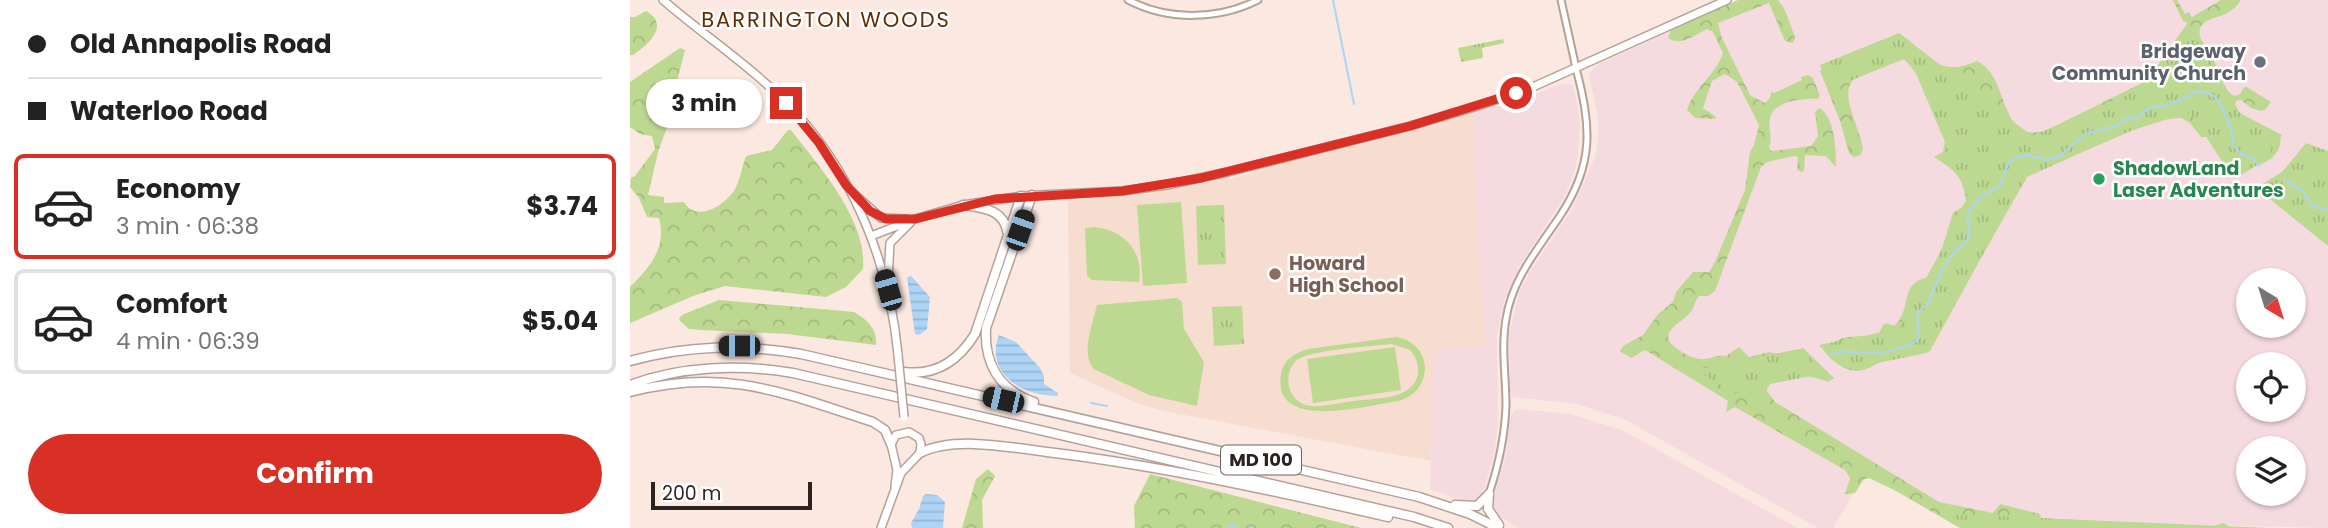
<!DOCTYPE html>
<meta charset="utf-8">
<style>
:root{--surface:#fff;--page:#f6f6f6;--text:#222;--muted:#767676;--line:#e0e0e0;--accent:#d93025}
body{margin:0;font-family:Poppins,sans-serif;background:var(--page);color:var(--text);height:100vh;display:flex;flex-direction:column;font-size:26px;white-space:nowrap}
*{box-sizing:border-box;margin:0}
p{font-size:23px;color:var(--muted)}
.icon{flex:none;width:38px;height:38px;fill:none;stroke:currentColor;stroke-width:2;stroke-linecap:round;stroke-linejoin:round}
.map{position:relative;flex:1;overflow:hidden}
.panel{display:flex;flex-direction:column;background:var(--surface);width:630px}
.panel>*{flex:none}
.hud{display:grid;align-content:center;height:154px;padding:0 28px;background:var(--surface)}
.needle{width:46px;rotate:142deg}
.fabs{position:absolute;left:1606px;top:268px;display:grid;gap:14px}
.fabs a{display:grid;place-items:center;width:70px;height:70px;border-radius:50%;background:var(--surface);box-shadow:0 2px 5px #0004;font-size:35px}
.scale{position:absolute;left:21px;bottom:18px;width:161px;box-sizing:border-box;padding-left:7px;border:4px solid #2a2320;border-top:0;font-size:19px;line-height:24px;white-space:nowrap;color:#2a2320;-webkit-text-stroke:5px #fff;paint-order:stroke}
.end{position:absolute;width:32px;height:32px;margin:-16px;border:9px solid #d93025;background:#fff;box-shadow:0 0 0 4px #fff}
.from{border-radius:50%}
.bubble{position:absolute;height:49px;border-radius:24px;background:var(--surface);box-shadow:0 2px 5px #0004;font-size:23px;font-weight:700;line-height:49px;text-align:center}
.car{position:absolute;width:21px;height:42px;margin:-21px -10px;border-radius:9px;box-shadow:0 0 5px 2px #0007;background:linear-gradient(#222 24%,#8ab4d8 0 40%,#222 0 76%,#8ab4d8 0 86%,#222 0)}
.hud b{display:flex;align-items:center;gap:24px;height:66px;font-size:26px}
.hud b+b{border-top:2px solid var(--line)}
.hud i{width:18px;height:18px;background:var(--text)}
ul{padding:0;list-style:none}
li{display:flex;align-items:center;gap:21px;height:105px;margin:0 14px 10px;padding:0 14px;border:4px solid var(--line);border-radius:10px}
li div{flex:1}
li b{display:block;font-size:26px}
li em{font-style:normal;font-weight:700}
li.on{border-color:var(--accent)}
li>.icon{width:63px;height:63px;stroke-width:1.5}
.button{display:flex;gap:14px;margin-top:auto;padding:14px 28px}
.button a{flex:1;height:80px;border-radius:42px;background:var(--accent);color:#fff;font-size:28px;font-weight:700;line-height:80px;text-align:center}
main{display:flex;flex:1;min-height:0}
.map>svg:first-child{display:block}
.commercial{fill:#f5dbe0;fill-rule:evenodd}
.built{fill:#f7dcd0}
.grass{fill:#bdd991;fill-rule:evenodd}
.forest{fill:url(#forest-crowns)}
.park{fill:url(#park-tufts)}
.water{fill:url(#water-rules)}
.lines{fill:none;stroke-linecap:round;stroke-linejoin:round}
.stream{stroke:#add4f4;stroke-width:2}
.minor-casing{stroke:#b4a29a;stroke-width:9}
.major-casing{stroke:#b4a29a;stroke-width:10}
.highway-casing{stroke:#b4a29a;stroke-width:11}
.minor{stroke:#fff;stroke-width:5}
.major{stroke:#fff;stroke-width:7}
.highway{stroke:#fff;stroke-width:8}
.major-bridge-casing{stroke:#b4a29a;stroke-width:10;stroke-linecap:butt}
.major-bridge{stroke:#fff;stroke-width:7}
.route{stroke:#d93025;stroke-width:9}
.worship-dot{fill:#6b7280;stroke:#fff;stroke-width:2.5}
.leisure-dot{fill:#2e9e5b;stroke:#fff;stroke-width:2.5}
.education-dot{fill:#8d6e63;stroke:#fff;stroke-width:2.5}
.labels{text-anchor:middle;stroke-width:5;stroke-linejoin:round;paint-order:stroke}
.shield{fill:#fff;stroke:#6a6563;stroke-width:2}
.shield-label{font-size:18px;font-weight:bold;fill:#2a2320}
.worship-label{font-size:19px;font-weight:bold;fill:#5b616d;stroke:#fff;text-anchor:end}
.leisure-label{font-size:19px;font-weight:bold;fill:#27864d;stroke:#fff;text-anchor:start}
.education-label{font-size:19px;font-weight:bold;fill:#785e54;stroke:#fff;text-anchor:start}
.neighbourhood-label{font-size:21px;letter-spacing:2px;fill:#662901;stroke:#fff}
</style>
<main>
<section class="panel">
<div class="hud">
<b><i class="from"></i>Old Annapolis Road</b>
<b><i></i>Waterloo Road</b>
</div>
<ul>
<li class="on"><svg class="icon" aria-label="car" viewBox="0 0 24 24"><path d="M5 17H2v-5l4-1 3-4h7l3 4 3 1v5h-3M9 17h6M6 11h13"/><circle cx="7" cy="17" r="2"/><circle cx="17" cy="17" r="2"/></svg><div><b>Economy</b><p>3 min · 06:38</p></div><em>$3.74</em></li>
<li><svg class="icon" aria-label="car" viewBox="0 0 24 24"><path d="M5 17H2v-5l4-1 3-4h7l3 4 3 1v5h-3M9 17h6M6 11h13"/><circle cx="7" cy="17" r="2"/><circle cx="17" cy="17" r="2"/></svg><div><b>Comfort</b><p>4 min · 06:39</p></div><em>$5.04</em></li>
</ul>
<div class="button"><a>Confirm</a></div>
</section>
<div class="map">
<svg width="1698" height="528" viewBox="0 0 1698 528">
<defs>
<pattern id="forest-crowns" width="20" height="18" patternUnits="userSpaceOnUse" patternTransform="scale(1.75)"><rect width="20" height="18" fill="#bdd991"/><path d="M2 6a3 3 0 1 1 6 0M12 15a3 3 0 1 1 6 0" fill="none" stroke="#a3ba7d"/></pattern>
<pattern id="park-tufts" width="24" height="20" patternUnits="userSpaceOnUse" patternTransform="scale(1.75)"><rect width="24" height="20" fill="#bdd991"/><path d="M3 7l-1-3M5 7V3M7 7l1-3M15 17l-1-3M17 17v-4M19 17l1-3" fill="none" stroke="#a3ba7d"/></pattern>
<pattern id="water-rules" width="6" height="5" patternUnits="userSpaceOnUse" patternTransform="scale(1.75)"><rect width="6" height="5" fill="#add4f4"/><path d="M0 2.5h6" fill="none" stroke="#95b6d1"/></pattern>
</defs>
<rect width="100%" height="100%" fill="#fbe8e0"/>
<path class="commercial" d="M1108,0H1698V528L1525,524L1320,515L1237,471L1203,528H1188L996,420L947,404L883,397L880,391L879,335L889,293L899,273L942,209L965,157L968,141V116L959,75L961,71L967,65ZM1619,280H1664V326H1619ZM1619,364H1664V410H1619ZM1619,448H1664V494H1619Z
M933,83L942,85L944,90L950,120L948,155L945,169L935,196L890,265L874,301L867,336L868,420L865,451L852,496L846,501L837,502L800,489L803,349L856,346L847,232L843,113L891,100Z
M890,409L941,414L994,431L1167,528H889L868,516L862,506L876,454L880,417L885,410Z"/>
<path class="built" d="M843,113L847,232L856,346L804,349L800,461L534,411L509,404L440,373L438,200L515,194L608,177L648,164Z"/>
<path class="grass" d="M551,202L557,283L513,286L507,205Z
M464,227C494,230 514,251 509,282L462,280L457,276L455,228Z
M547,298L552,302L554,329L574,362L567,406L519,395L464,369C450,354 463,323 467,305Z
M766,337C803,343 805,390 769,401C738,405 641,433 651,374C654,359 665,353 678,349ZM762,344L780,350C786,357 789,365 788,374C783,401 743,398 723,401C709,403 693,407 680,406C658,403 651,374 667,360C679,350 744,346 762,344Z
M765,347L771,390L683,403L677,359Z"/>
<path class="forest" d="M1108,0H1148L1154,8L1165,37L1163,43L1155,41L1139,3L1088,23L1092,38L1120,95L1135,103L1140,98L1141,92L1144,93L1172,80L1171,77L1178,75L1183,78L1190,96L1188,99C1174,98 1142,101 1140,119C1138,129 1143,137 1139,147L1141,151L1181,146L1188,136L1185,112L1189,108C1205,116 1206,150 1206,167L1196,156L1175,155L1174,170L1172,172L1167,170L1168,157L1164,156L1137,162L1131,167L1085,291L1078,296H1069C1065,301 1065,305 1062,310C1055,322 1025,332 1045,347C1053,353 1059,357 1070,359C1080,360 1087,354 1096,356L1109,347L1119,357L1139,352L1155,355L1174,349L1204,378L1198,382C1173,372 1161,377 1136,383L1137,391L1145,402L1309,502L1363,513L1370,504L1410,514L1411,518L1580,527L1594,523L1600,528H1330L1266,491L1239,478L1234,479L1225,493L1215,494L1220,478L1215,470L1105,407L1096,412L1098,401L1015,350L1001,358L990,351L993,346L1013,335L1028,314L1043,302L1046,292L1063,272H1079L1085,262L1115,190L1120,152L1124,145L1129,125L1107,82L1095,74L1082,81L1073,108L1085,116L1086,119L1065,118L1057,110C1064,87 1086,75 1093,53L1083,32L1077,29C1065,35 1050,47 1038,38L1041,30Z
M1543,0H1547L1555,14L1559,12L1562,17L1591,0H1611C1608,5 1604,9 1599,12C1590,19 1563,18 1571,39C1575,47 1581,54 1585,63C1591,76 1591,87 1604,96L1610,94L1615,86L1641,102L1636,109L1631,111L1621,108L1611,100L1606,101L1604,107L1610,114L1645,137L1650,134C1656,161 1618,175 1597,164C1587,158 1584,146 1577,137H1571L1560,123L1551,118L1527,120L1396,176L1300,351C1286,356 1272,357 1258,360C1247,362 1238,371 1227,371C1210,371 1185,349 1210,339C1221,335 1236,337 1248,335L1253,325L1257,323L1264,326C1283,310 1268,282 1299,277L1307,264L1323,213L1331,208L1336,201C1333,175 1324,170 1304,157L1313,152L1315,140L1293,82L1276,61L1273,59L1226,77C1206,93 1231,127 1233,150L1230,155L1224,157L1219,153L1210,121L1190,71L1196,66L1271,35C1281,40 1285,47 1293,54C1312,70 1326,70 1347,61C1381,77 1367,143 1415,131L1516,81L1527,70L1560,24L1553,21Z
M16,11C41,25 18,45 3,55H0V17H5Z
M50,48L55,50L48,77L49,86L43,90L44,108L28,152L18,195L34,197V203L54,202C66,223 95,206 105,189C110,180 112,167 116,156L142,150L158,130H161C190,168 237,219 233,269L216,287L196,297L95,286L63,296L0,323V287C20,267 37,248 29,218L17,217L9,198L0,187L1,178L5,176L25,149L22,136L10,134L0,127V82Z
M89,300L224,312C238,320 247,329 246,345L157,334L71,330L59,329L49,320L50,317L54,314Z
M358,469L365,476L352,500L353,528H332L346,479Z
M520,474L731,528H505L504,506Z"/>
<path class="park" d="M1559,21L1610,113L1652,135C1640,155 1625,170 1603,178L1560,112L1497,132L1397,177L1297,353L1217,369L1202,360L1189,345L1268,329L1335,207L1340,201L1279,57L1200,89L1190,65L1269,33L1402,136L1511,89Z
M873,39L874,43L852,48L853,58L831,62L828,48Z
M1676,143L1698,151V246L1626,188L1652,172Z
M594,205L596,264L568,265L566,206Z
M612,306L614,344L584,346L582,307Z
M1174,348L1182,361L1196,373L1140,384L1128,406L1065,370Z
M1320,515L1363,516L1640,528H1343Z"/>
<path class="water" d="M281,276L300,297L297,329L289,335L285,334L277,278Z
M369,335L386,342L410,368L414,376V384L428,393V396C394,396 354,375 369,335Z
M296,494L307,495L315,502L313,528H282L281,523L289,509L293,496Z"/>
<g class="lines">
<path class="stream" d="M703,0L724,104
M1654,179L1674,192L1682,206L1698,209
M1200,355C1212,349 1221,352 1234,353C1251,354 1277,350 1289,338L1287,314L1298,303L1312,270L1324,252L1337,240L1340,228L1337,218L1339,211L1353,195L1370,186L1378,164L1385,158L1398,155L1416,160L1429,157L1455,134L1486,126L1493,120L1508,117L1519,108L1539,105L1570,91L1584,96L1590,103L1601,128L1604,146L1611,154L1623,158L1629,166
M461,403L477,406
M597,528L603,525L608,528
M619,528L622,527"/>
<defs>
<path id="minor" d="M498,0C538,21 588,20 628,0
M859,494C869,464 875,437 876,405C876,377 871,348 876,319C882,279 908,249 930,216C965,163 961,126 946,68C941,46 936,23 931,0"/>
<path id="major" d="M33,0C77,38 128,71 167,114C226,180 260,267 268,355
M222,192L251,218L277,219
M241,236L285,219L333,205L391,196L492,191L537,185L598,172L780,126L848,106L905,86L1097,0
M258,279L260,243L280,223
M251,528L271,473L290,453L291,444L289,438L279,432L266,435L261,444L267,470L265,486"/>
<path id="highway" d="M402,195L356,328C354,363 369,390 404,402
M333,205C354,208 374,209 378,234
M0,361C58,345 112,344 171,354L789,497L840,514L868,528
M274,372C306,376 329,360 345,334L391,196
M0,385C51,366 109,364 163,373L784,517L818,528
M0,392C97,367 153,393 243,422L255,430L261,444
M290,453C324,436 379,447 417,452C532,466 645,491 758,517
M859,494L858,509L869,525
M825,505L847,506L859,494"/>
</defs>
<use href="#minor" class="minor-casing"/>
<use href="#major" class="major-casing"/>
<use href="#highway" class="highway-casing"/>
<use href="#minor" class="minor"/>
<use href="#major" class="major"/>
<use href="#highway" class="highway"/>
<defs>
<path id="major-bridge" d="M268,355L274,417"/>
</defs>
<use href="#major-bridge" class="major-bridge-casing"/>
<use href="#major-bridge" class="major-bridge"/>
</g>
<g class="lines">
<path class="route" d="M156,103L189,143L216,185L240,211L256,219H285L365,199L492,191L571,178L780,126L886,93"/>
</g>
<circle class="worship-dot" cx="1630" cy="62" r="7"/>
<circle class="leisure-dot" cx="1469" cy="179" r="7"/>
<circle class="education-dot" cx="645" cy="274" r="7"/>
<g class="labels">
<rect class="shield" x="591" y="445.5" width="80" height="29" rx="5"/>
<g class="shield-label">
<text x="631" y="466">MD 100</text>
</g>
<g class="worship-label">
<text x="1616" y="58">Bridgeway<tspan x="1616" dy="22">Community Church</tspan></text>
</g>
<g class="leisure-label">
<text x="1483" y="175">ShadowLand<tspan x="1483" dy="22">Laser Adventures</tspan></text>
</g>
<g class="education-label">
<text x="659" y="270">Howard<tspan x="659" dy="22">High School</tspan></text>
</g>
<g class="neighbourhood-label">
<text x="196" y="27">BARRINGTON WOODS</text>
</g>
</g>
</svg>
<div class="fabs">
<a><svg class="needle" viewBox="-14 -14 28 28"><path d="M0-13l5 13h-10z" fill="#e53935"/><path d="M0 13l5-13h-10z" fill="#767676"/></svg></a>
<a><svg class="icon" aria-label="locate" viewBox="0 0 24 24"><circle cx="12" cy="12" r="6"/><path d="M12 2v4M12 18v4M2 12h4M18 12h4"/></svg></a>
<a><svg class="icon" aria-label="layers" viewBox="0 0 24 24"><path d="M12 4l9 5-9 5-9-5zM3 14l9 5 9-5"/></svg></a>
</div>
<div class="scale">200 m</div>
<i class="end from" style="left:886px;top:93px"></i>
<i class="end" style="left:156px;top:103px"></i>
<div class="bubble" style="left:16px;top:79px;width:116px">3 min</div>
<i class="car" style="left:390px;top:230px;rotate:19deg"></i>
<i class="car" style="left:258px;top:290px;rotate:344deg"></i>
<i class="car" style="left:109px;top:346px;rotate:270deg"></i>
<i class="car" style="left:373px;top:400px;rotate:283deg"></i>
</div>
</main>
